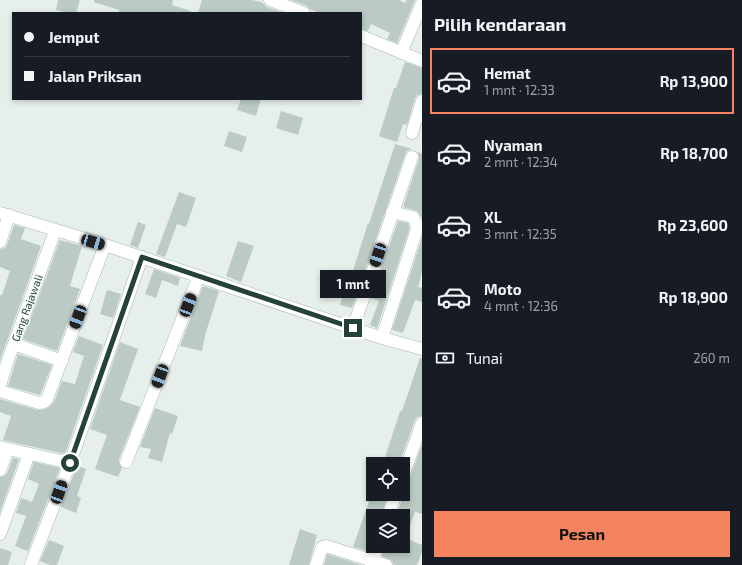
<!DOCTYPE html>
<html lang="id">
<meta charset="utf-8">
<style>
:root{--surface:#171b24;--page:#242831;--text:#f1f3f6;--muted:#9ea1a6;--line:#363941;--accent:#f4845f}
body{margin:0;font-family:"Exo 2",sans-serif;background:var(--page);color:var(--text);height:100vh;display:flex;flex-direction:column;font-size:15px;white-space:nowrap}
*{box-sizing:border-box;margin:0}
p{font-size:13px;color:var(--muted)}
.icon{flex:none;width:22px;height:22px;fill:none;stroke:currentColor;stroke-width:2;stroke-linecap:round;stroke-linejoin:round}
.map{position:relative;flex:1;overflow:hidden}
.drawer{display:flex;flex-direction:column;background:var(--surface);width:320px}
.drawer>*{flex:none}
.top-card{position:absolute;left:12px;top:12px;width:350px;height:88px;border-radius:0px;box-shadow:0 2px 6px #0003;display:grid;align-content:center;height:88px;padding:0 12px;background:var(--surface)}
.fabs{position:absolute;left:366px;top:457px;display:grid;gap:8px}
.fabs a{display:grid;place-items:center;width:44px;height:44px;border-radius:0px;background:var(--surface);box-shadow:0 2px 6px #0003;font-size:20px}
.end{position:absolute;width:18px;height:18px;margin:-9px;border:5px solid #24423a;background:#fff;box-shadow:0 0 0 2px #fff}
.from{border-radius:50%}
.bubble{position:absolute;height:28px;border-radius:0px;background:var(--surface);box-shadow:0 2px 6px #0003;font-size:13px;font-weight:700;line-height:28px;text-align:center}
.car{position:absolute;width:12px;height:24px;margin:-12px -6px;border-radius:5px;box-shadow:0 0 3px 1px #0007;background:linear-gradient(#222 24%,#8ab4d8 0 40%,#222 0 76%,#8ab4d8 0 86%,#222 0)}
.top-card b{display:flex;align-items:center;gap:14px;height:38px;font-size:15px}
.top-card b+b{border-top:1px solid var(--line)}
.top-card i{width:10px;height:10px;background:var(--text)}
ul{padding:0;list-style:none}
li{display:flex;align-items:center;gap:12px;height:66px;margin:0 8px 6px;padding:0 4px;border:2px solid transparent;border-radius:0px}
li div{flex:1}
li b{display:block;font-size:15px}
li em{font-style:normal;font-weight:700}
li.on{border-color:var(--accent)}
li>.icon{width:36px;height:36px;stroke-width:1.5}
h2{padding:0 12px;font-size:18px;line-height:48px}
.pay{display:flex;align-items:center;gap:10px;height:44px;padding:0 12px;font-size:15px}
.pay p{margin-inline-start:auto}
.action{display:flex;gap:8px;margin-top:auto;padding:8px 12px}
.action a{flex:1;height:46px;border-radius:0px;background:var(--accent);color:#111;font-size:16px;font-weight:700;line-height:46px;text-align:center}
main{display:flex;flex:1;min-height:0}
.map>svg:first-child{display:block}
.building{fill:#bbcac4}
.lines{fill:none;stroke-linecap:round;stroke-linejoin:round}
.minor-casing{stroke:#a8b8b2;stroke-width:13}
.minor{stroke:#fff;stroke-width:12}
.route{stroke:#24423a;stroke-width:5}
.labels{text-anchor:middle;stroke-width:3;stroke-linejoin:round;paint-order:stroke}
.street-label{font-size:11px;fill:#24423a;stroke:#f7fbf9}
</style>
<main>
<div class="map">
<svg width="422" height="565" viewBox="0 0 422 565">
<rect width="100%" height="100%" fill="#e6efeb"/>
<path class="building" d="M58,0H80L76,13H68L56,10Z
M94,0H173L172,5L191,11V13H118L119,10L94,2Z
M202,0H252L261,2L267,7L283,13H198Z
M291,0H399L405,3L407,0H415L397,43L387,39L390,33L371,24L368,31L361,29V13H319L310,9L307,6Z
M405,62L422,68V94L417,95L415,98L407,125L403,124L397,142L379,136L394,88H396Z
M241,99H261L256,116L237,110Z
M281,111L303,118L298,135L276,128Z
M229,131L247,137L242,152L224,146Z
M395,144L412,149L407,151L405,155L352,308L340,305L345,288L347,289L351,274H352L368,223L369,224Z
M418,152L422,154V218L417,211L403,207L419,159Z
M179,192L196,198L186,227L177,224L165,257L156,254Z
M398,221L408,223L409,226V230L377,328L370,325L379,301L371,298Z
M138,222L146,225L138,248L130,245Z
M14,225L25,228L21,239L41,246L0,360V295H2L10,271L0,267V249L5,248L7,245Z
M422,238V272L418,287L422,288V302L415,300L403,333L392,330Z
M60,240L82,246L70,286L80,289L57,351L23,339Z
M238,241L254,246L241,282L226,276Z
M154,269L180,278L178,286L162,280L156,298L145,294Z
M203,286L219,291L206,332L202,351L180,346Z
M107,290L121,294L113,318L100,314Z
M79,336L103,345L65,454L3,440L11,416L0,412V399L37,410L45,409L49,407L54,402L62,381L75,384L84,356L73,352Z
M120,342L138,349L120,400L140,407L119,459V463L122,468L118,477L95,469L107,435L90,429Z
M18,354L52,365L40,395L8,386Z
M420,358H422V416L417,417L415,420L399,464H383L400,411H402Z
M155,408L178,416L172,434L170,433L162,462L148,458L151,449L140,447Z
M422,445V514L415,512L405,538L422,545V552L417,565H396L393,564L391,560L382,556L385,546H403V516H396Z
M13,458L19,459L0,512V477L4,476L7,473Z
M34,462L60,468L28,551L15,546L26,516L16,513L21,498L32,502L39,484L28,479Z
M77,466L86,469L77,496L81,498L76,513L61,507Z
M372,493L373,494H388L381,516H373V540L368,551L353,547Z
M300,529L317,535L309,565H289Z
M49,540L64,546L57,565H50L40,561Z
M0,548L12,552L8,565H0Z
M327,554L361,565H324Z"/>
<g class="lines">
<defs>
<path id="minor" d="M270,0L304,13
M361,36L422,61
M401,53L422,3
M412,133L422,101
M0,213L105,245L382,338L422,349
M0,242L9,215
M353,328L412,157
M382,338L416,232L417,225L413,217L392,212
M14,344L62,361
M0,385L8,360L55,231
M0,391L39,403L44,402L47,399L105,245
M0,447L70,463
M126,462L199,276
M0,470L8,449
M403,476L422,423
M388,516L396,494
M0,534L29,454
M31,565L70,463L142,257
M316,565L322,547L326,546L386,565
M371,565L378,546"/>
</defs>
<use href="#minor" class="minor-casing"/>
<use href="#minor" class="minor"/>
</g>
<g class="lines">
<path class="route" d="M70,463L142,257L353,328"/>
</g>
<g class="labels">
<g class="street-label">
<text transform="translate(27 308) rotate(-70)" y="4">Gang Rajawali</text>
</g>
</g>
</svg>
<div class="fabs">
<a><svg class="icon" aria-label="locate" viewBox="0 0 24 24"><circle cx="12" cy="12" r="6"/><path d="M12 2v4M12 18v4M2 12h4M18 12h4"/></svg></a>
<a><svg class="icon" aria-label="layers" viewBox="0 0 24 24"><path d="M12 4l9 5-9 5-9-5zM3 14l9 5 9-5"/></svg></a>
</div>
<i class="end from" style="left:70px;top:463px"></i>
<i class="end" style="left:353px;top:328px"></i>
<div class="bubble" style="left:320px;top:270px;width:66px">1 mnt</div>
<i class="car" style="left:93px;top:242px;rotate:106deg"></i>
<i class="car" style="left:378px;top:255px;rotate:199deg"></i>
<i class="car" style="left:188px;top:305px;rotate:21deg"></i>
<i class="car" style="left:78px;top:317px;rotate:201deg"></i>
<i class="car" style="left:160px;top:376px;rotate:201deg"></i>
<i class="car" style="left:59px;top:492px;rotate:20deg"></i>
<div class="top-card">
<b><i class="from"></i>Jemput</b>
<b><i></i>Jalan Priksan</b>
</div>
</div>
<section class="drawer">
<h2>Pilih kendaraan</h2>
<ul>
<li class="on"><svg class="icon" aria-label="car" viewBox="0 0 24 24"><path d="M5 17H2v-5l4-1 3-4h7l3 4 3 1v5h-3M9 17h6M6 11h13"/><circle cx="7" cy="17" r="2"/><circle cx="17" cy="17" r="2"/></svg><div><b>Hemat</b><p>1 mnt · 12:33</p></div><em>Rp 13,900</em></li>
<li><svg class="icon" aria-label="car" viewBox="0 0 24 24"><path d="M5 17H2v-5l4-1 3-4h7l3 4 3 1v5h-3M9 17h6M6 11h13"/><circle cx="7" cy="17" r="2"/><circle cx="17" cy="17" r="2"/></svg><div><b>Nyaman</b><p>2 mnt · 12:34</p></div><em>Rp 18,700</em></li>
<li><svg class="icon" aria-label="car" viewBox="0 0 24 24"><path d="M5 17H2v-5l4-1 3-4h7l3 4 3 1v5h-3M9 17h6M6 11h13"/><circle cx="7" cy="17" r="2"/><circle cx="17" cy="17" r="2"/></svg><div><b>XL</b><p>3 mnt · 12:35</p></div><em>Rp 23,600</em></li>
<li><svg class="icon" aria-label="car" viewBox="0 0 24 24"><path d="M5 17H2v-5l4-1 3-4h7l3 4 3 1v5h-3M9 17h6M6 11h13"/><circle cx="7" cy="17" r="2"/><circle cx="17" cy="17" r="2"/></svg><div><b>Moto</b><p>4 mnt · 12:36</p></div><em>Rp 18,900</em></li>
</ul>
<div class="pay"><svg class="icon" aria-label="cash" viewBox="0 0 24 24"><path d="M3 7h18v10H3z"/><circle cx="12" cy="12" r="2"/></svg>Tunai<p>260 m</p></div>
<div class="action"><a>Pesan</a></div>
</section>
</main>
